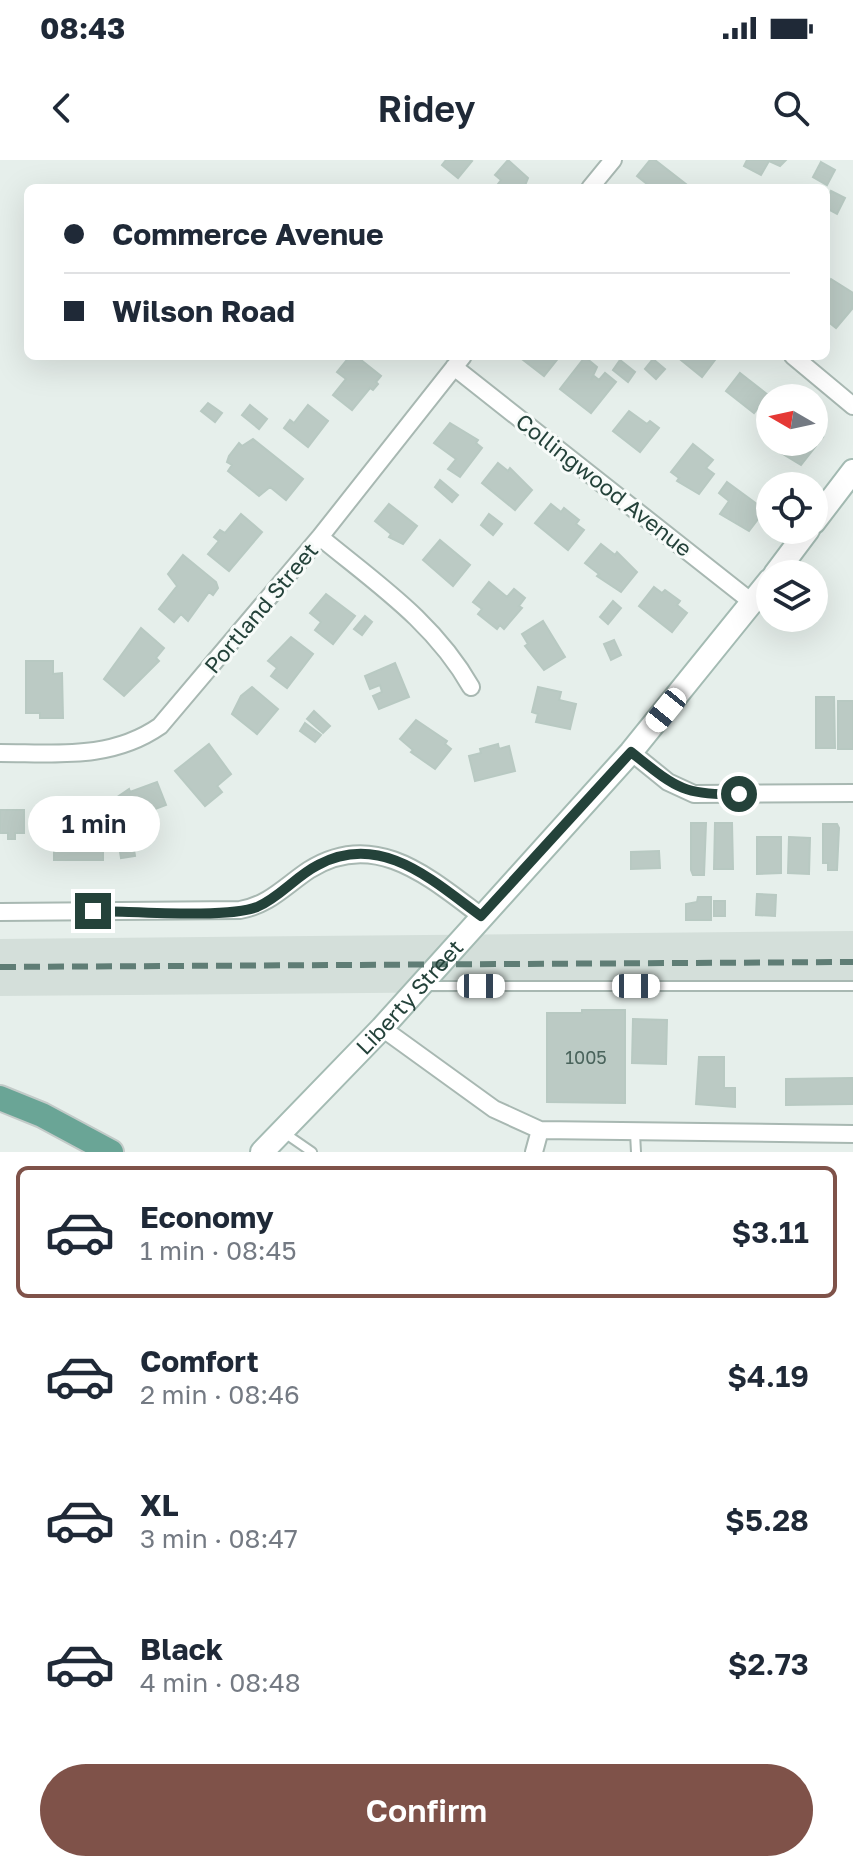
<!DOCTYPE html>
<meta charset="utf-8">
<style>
:root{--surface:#fff;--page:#f6f6f7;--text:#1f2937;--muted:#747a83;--line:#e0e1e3;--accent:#7f5249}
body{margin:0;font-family:"Golos Text",sans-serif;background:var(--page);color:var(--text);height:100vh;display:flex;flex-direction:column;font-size:30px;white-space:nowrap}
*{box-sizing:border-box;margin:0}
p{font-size:26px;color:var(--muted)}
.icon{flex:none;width:44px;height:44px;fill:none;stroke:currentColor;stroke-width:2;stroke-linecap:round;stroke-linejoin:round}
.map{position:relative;height:992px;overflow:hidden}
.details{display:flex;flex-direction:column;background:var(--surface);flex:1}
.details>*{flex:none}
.banner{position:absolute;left:24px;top:24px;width:806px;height:176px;border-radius:12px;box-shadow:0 8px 32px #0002;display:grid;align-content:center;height:176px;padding:0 40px;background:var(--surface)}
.needle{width:52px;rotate:279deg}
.fabs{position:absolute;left:756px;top:224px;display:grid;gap:16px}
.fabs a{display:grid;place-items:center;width:72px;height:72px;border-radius:50%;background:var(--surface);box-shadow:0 8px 32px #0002;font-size:40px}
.end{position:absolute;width:36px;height:36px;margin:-18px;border:10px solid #24423a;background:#fff;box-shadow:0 0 0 4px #fff}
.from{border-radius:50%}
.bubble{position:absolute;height:56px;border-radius:28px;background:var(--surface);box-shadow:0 8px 32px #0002;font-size:26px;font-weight:600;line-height:56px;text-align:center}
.car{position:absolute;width:24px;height:48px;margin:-24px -12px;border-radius:10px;box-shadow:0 0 6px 2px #0007;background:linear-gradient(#fff 24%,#345 0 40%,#fff 0 76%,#345 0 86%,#fff 0)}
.banner b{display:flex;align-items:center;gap:28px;height:76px;font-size:30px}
.banner b+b{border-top:2px solid var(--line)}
.banner i{width:20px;height:20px;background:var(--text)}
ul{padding:14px 0 0;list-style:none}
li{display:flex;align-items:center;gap:24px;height:132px;margin:0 16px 12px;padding:0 24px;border:4px solid transparent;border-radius:12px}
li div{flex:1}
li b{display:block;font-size:30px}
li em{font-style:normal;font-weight:600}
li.current{border-color:var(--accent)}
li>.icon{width:72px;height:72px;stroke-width:1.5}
.primary-button{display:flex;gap:16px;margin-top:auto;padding:16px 40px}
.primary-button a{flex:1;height:92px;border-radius:48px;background:var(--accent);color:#fff;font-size:32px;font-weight:600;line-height:92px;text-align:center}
.status{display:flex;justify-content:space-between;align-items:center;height:56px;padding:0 40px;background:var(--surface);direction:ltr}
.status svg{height:22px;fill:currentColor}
header{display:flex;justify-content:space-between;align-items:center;height:104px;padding:0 40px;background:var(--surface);font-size:36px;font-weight:600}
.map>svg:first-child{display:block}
.built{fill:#d4dfda}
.building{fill:#bbcac4;stroke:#b8c9c2;stroke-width:2}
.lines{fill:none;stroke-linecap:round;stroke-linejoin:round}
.service-casing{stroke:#a8b8b2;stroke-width:12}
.minor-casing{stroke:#a8b8b2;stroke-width:20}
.secondary-casing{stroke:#a4bbb3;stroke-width:26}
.primary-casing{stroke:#c2cac8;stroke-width:28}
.service{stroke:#fff;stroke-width:8}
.minor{stroke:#fff;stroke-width:16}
.secondary{stroke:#fff;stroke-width:22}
.primary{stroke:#6aa596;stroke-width:24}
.rail{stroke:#5f7d75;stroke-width:6;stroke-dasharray:16 8;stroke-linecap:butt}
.route{stroke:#24423a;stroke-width:10}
.labels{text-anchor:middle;stroke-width:6;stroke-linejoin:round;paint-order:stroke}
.number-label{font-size:18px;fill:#4a645c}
.street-label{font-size:22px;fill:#24423a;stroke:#f7fbf9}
</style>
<div class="status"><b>08:43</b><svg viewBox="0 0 49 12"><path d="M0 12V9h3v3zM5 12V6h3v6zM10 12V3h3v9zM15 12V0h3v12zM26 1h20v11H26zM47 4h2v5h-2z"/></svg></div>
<header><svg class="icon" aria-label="back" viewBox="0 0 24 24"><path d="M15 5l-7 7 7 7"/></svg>Ridey<svg class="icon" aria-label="search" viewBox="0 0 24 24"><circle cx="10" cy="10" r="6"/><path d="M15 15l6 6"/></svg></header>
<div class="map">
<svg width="853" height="992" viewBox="0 0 853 992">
<rect width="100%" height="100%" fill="#e6efeb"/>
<path class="built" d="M853,771V829L0,836V779Z"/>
<path class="building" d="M446,0H470L472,1L458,18L442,5Z
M508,0L528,18L524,28H495L501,20L495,15Z
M650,0H655L691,28H652L637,16Z
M747,0H786L780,6L769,1L761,15L744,6Z
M821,2L835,10L827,25L813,17Z
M831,31L845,38L837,54L826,48Z
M831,119L853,133L852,149L836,168L826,160V125Z
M350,196H356L381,216L376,222L378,224L373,230L370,228L352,250L333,235L346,219L337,212Z
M518,196H560L544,216Z
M676,196H718L702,217Z
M585,197L597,207L591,220L594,216L599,220L605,213L616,222L591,253L560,229Z
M653,199L665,209L656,219L645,209Z
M620,200L635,212L628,222L613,210Z
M740,213L768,235L754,253L726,231Z
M208,243L222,253L215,262L201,251Z
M250,245L267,259L259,269L242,255Z
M308,245L328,261L308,287L284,268L290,260L294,263Z
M629,251L647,264L650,261L659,268L640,292L613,271Z
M450,263L478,280L476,283L482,288L460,317L448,309L456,299L434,283Z
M814,271L823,277L801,305L768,285L770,282H814Z
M253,279L303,319L286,340L270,327L259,336L228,311L232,305L227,302L229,296L239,283L242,286Z
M693,284L713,300L706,308L714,314L699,334L677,321L679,318L671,312Z
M498,303L508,311L510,308L532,330L515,350L482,323Z
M440,320L458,335L452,342L435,327Z
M727,322L765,350L749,371L720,354L729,341L719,333Z
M389,344L417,366L403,384L389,377L391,374L375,361Z
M551,344L561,352L564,348L579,360L576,364L584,370L568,390L535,363Z
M241,354L262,372L229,411L208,394L219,381L214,377L220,370L225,373Z
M489,354L502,364L493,375L481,365Z
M440,380L470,405L453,426L423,400Z
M601,384L615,395L617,392L637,412L621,432L597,416L599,414L585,403Z
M183,395L216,422L218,428L213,435L209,432L188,461L181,454L174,462L159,449L177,426L168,414Z
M489,422L507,437L514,429L525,438L519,446L522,448L504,469L500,465L497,469L478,454L482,449L473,442Z
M654,427L662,433L665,430L680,441L677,445L687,453L672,472L639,446Z
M326,434L355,456L333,484L315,470L321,462L310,453Z
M613,441L621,448L608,464L600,457Z
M365,456L372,462L362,475L354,469Z
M543,461L565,497L544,510L525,486L528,484L522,474Z
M141,468L164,488L156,498L159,501L124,536L104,519Z
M291,477L313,494L287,528L271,516L277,508L268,501Z
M614,480L621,495L611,500L604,484Z
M26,501H53V514L62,513L63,558H40V553H26Z
M395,503L409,537L379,549L373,536L382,532L380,525L370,529L365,516Z
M252,527L278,549L257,574L232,554L241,536Z
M538,527L561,532L559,540L576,544L570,569L536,562L538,554L532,552Z
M816,537H834L835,588H816Z
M838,541H853V589H838Z
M314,551L330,566L323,573L307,559Z
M416,560L447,581L445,584L451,589L435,609L411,592L413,590L400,579Z
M305,563L321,575L315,582L300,571Z
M209,584L231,614L217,626L222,632L205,646L175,611Z
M498,584L499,589L509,586L515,611L475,621L469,596L481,593L480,589Z
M157,622L166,645L147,652L151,662L128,671L116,638L129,629L130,632Z
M0,650H24V673H15V679H8V673H0Z
M691,663H706L704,715H693L691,710Z
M715,663H732L733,709H714Z
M823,664H837L839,668L837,710H828V703H823Z
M54,676H103V700H54Z
M132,677L135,696L121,698L118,679Z
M757,677H781V713L757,714Z
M789,677L810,678L809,714L788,713Z
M659,691L660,708L631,709V692Z
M757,734L776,735L775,756L756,755Z
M698,737H711V760H686V744L697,742Z
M714,741H725V756H714Z
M582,850H625V943L547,942V853H582Z
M633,859L667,860L666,904L632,903Z
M699,897H724V928H735V947L696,944Z
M853,918V944L786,945V919Z"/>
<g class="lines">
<defs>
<path id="service" d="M424,826H853
M283,972L312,992
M635,973L636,992"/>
<path id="minor" d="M590,28L613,0
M793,196L853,246
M454,207L753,443
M320,377C377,424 434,462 471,527
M631,592L668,622L694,634L853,633
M0,593C57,593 111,600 160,566L320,377L463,196
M0,752L240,750C269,745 285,726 309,710C375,668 430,718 481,756
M382,868L494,949L540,970L853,974
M534,992L540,970"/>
<g id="secondary">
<path d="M814,362L853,311"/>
<path d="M775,414L808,370"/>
<path id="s1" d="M262,992L382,868L631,592L770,420"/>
</g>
<path id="primary" d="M0,938L42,955L111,992"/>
</defs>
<use href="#service" class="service-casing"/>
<use href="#minor" class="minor-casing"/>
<use href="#secondary" class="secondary-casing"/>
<use href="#primary" class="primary-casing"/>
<use href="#service" class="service"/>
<use href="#minor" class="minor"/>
<use href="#secondary" class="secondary"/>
<use href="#primary" class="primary"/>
<path class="rail" d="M0,807L853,802"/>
</g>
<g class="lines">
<path class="route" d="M93,751C129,751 227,759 257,747C280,737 296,716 318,705C381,671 433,721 481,756L631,592C674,626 682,636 739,634"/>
</g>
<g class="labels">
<g class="number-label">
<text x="586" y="904">1005</text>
</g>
<g class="street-label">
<text transform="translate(604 325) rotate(38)" y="8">Collingwood Avenue</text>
<text transform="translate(261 448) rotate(-50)" y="8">Portland Street</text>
<text dy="8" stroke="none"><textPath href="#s1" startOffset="214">Liberty Street</textPath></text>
</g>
</g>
</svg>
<div class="fabs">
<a><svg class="needle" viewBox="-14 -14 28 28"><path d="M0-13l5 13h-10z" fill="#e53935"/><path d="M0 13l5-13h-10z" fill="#747a83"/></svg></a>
<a><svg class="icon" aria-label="locate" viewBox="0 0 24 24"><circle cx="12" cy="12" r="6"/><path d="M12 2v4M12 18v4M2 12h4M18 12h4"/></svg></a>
<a><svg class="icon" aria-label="layers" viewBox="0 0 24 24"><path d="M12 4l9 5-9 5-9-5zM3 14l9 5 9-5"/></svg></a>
</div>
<i class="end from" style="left:739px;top:634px"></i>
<i class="end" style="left:93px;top:751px"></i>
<div class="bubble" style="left:28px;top:636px;width:132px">1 min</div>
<i class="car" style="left:666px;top:550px;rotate:219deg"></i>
<i class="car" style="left:481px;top:826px;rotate:90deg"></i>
<i class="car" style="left:636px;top:826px;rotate:90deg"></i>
<div class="banner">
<b><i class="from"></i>Commerce Avenue</b>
<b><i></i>Wilson Road</b>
</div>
</div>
<section class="details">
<ul>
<li class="current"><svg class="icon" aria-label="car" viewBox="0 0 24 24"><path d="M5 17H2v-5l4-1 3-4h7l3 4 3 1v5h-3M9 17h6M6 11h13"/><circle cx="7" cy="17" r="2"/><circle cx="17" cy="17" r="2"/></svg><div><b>Economy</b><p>1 min · 08:45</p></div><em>$3.11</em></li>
<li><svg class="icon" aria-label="car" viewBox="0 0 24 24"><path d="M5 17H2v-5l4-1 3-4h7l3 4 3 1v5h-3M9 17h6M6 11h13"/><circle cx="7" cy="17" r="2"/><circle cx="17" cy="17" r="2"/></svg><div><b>Comfort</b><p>2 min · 08:46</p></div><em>$4.19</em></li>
<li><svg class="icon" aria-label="car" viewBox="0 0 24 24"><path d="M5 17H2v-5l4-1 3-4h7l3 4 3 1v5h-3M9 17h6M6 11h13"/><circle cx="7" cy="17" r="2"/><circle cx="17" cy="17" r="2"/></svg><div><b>XL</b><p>3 min · 08:47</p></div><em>$5.28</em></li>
<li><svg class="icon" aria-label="car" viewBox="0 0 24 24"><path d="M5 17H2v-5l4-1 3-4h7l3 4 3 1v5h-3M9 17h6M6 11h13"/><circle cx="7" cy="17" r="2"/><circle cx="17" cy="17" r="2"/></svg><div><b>Black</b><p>4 min · 08:48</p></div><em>$2.73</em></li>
</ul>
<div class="primary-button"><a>Confirm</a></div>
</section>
